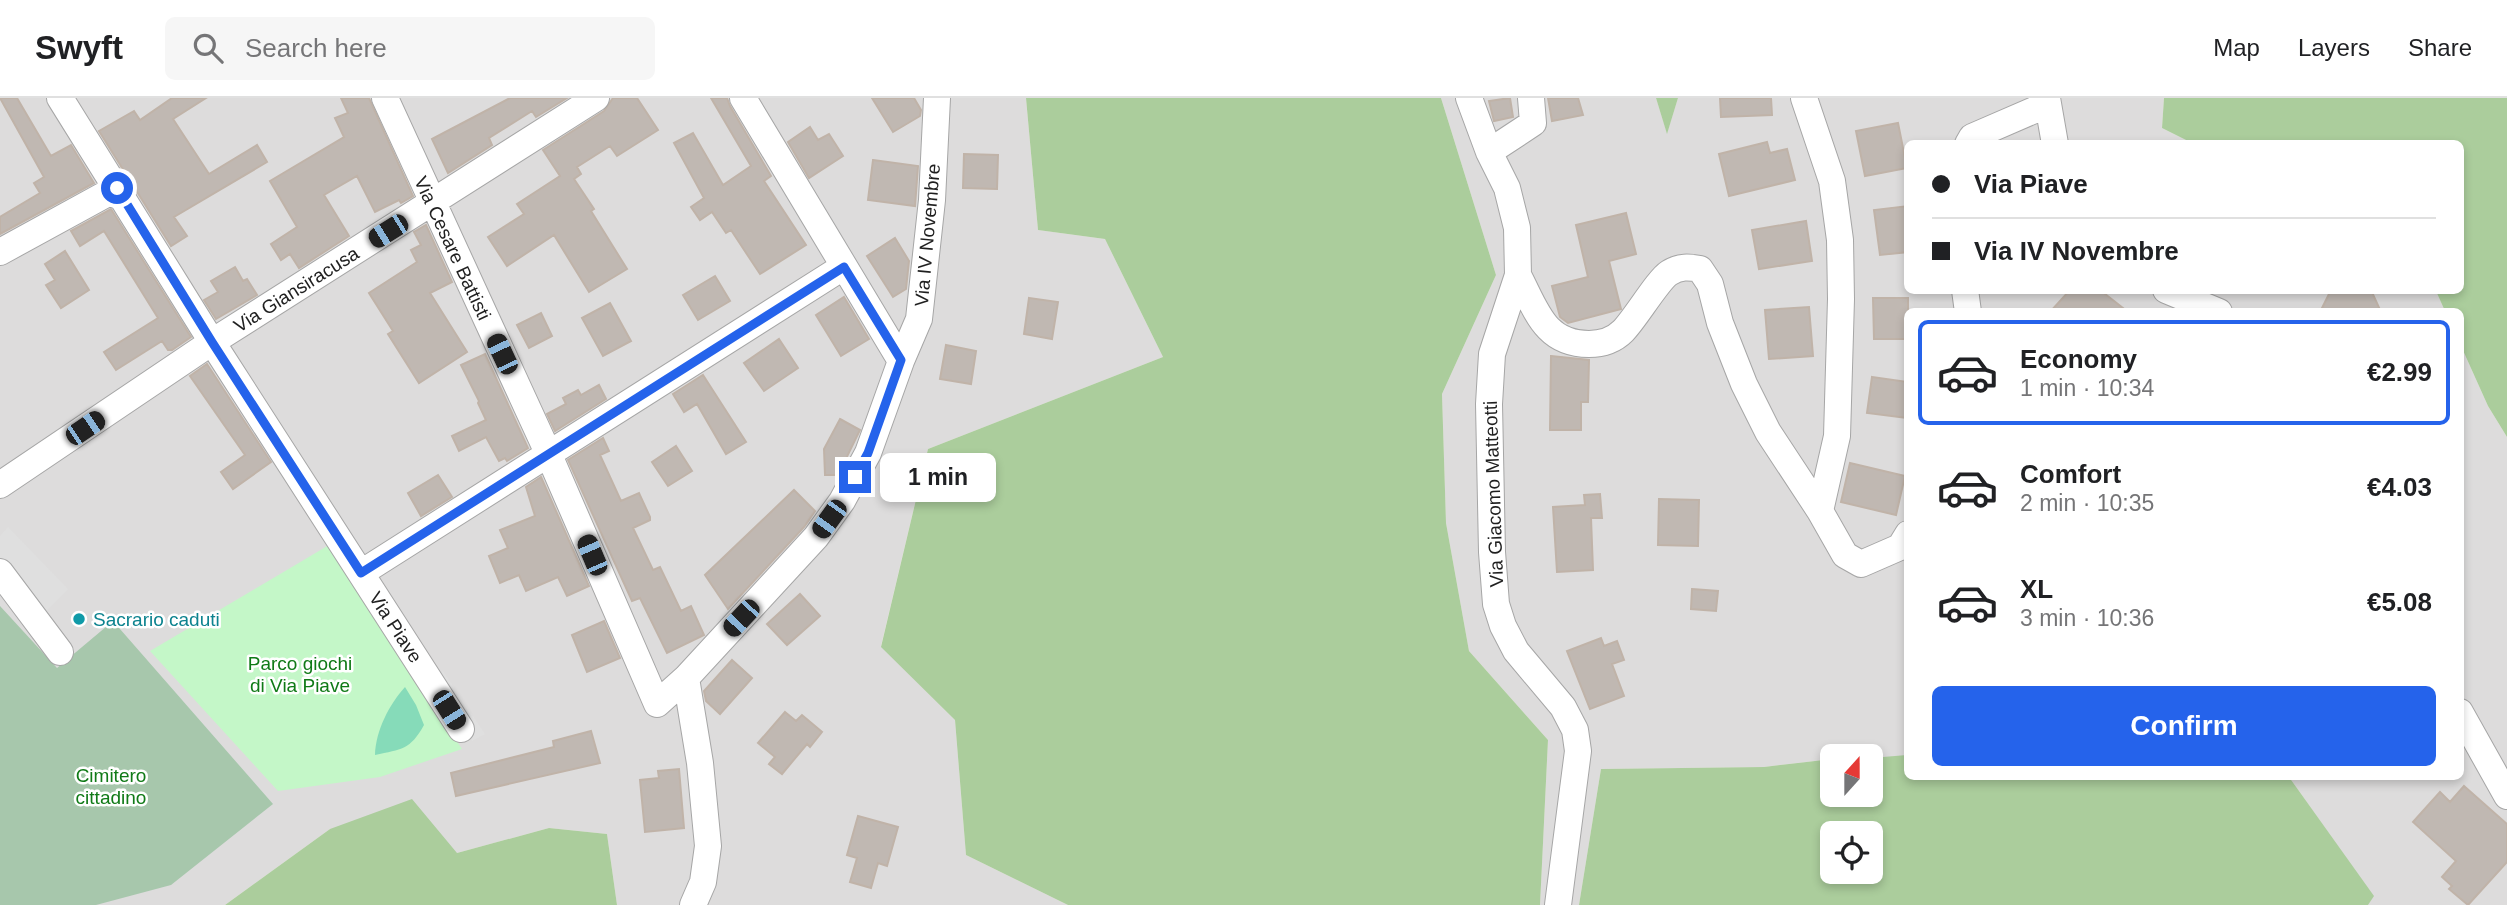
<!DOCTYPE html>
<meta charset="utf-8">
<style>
:root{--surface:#fff;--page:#f6f6f6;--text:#202124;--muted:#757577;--line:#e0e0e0;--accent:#2563eb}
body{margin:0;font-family:Arial,sans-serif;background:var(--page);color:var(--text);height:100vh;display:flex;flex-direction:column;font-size:26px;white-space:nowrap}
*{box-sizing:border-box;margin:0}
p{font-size:23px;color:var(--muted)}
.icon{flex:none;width:38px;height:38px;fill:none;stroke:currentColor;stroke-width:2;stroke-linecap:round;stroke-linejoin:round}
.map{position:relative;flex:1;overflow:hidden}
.side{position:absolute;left:1904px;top:210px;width:560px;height:472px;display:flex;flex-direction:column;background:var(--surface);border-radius:10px;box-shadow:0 4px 10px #0003}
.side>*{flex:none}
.hud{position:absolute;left:1904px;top:42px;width:560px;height:154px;border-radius:10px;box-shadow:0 4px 10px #0003;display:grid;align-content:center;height:154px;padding:0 28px;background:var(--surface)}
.needle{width:46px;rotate:21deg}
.fabs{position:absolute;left:1820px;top:646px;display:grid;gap:14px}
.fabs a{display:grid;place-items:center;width:63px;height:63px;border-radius:10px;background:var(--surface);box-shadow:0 4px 10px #0003;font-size:35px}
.end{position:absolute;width:32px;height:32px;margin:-16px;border:9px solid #2563eb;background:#fff;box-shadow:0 0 0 4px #fff}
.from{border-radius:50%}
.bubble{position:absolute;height:49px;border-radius:10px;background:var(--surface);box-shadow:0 4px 10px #0003;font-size:23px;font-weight:800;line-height:49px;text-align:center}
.car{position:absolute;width:21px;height:42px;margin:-21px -10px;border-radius:9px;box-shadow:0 0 5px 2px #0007;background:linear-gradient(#222 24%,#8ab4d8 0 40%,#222 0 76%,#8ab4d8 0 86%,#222 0)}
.hud b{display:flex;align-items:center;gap:24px;height:66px;font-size:26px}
.hud b+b{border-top:2px solid var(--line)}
.hud i{width:18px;height:18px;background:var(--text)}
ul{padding:12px 0 0;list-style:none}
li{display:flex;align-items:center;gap:21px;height:105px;margin:0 14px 10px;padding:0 14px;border:4px solid transparent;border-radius:10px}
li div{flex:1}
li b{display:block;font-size:26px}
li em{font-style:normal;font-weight:800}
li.on{border-color:var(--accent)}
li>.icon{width:63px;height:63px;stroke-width:1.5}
.action{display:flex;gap:14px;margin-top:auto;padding:14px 28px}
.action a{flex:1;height:80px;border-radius:10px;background:var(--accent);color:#fff;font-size:28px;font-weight:800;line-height:80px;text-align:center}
header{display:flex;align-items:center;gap:42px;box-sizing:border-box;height:98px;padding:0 35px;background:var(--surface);border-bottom:2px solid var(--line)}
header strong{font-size:33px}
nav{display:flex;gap:38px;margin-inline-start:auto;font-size:24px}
.search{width:490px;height:63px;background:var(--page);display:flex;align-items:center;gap:18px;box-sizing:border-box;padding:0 24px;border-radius:10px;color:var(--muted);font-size:26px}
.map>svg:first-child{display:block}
.residential{fill:#dddcdc}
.forest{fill:#abcd9c;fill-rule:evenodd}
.cemetery{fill:#a7c7ac}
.park{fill:#c4f7c8}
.pitch{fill:#86dbb9}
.parking{fill:#dfdfdf}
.building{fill:#c0b8b2;stroke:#c0b3a8;stroke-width:2}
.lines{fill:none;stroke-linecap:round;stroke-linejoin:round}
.minor-casing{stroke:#a6a6a6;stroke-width:28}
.minor{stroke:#fff;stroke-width:26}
.route{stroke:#2563eb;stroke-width:9}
.culture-dot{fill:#0f9aa8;stroke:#fff;stroke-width:2.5}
.labels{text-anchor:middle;stroke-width:5;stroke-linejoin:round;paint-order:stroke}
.street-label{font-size:19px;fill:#1f1f1f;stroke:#fff}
.culture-label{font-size:19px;fill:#0d838f;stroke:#fff;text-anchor:start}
.park-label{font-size:19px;fill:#107a17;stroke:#fff}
</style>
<header>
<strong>Swyft</strong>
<div class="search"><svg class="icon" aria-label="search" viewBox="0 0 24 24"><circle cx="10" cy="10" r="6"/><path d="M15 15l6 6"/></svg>Search here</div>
<nav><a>Map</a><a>Layers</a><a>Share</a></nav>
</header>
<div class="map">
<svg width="2507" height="807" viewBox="0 0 2507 807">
<rect width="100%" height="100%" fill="#efece5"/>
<path class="residential" d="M0,0H1026L1038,132L1105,141L1163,259L928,351L881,548L955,622L966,757L1068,807H617L607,736L549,730L457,755L330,731L225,807H0Z
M1441,0H1656L1667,35L1678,0H2164L2162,30L2192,45L1908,46V192H2436L2445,213L1908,214L1907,657L1897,660L1832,658V661L1764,669L1601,671L1579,807H1540L1548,642L1469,553L1446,425L1442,296L1496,177Z
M2461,248L2488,308L2507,339V807H2368L2373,798L2289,679H2460Z"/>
<path class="forest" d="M1026,0H1441L1496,177L1442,296L1446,425L1469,553L1548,642L1540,807H1068L966,757L955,622L881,549L928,351L1163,259L1105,141L1038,132Z
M1656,0H1678L1667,36Z
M2164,0H2507V339L2488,308L2461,248L2460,214L2445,213L2436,193L2460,192V46L2192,45L2162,30Z
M1907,657L1908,679H2289L2374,798L2368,807H1579L1601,671L1764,669L1832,661V696H1871V660ZM1871,735V774H1832V735Z
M412,701L457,755L549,730L607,736L617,807H225L330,731Z"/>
<path class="cemetery" d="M0,508L57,570L113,523L273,706L171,787L96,807H0Z"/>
<path class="park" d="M329,447L462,651L380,679L278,693L150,553Z"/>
<path class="pitch" d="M405,589L416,607L424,627C410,652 402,651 375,657C376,632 389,607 405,589Z"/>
<path class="parking" d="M8,429L68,491L44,515L0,463V438Z
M443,573L485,636L472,643L433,579Z"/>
<path class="building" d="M0,0H17L51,58L71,47L94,85L0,136V119L40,95L34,85L44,79Z
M172,0H206L173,21L209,76L257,47L267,64L174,119L187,138L171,148L99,33L134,13L140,22Z
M341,0H369L413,98L401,105L399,102L375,114L357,78L324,97L349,138L299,170L290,156L281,162L271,146L297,129L270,83L344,39L335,20L348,15Z
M510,0H567L536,19L532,13L489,40L492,47L448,75L432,41Z
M613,0H637L658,32L617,58L610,48L577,69L581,76L574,81L594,111L591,113L627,171L589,194L554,137L507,168L488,139L524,116L517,106L560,78L543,52L604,13Z
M711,0H727L730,8L771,78L764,83L806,147L760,176L731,132L726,135L712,114L700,122L691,109L704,100L674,45L693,35L723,87L751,68Z
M872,0H914L921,12L920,18L893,34Z
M1510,0L1513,19L1494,23L1489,3Z
M1548,0H1578L1583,17L1552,23Z
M1720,0H1771L1772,17L1721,19Z
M1898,25L1907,70L1865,78L1856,33Z
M810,29L818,42L829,36L843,58L809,80L788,44Z
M1767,44L1770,55L1787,51L1795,82L1729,98L1719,56Z
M964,56L998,57L997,91L963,90Z
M873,62L918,68L915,108L868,102Z
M1908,108V154L1880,157L1874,112Z
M111,111L191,239L172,252H168L162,243L116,272L104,254L158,220L104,133L80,148L71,133Z
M1626,115L1636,156L1609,163L1621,211L1568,225L1560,219L1552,188L1588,179L1576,127Z
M1806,123L1812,163L1759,171L1752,132Z
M426,127L452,184L430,195L467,254L419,285L388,236L393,233L369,195L417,164L411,152L421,147L414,134Z
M895,140L909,163L906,191L893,199L867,158Z
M65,153L89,192L61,210L46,187L55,182L45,166Z
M235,169L243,183L247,181L257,197L216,221L204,202L218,194L211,183Z
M715,178L730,203L698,222L683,197Z
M2070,192H2100L2128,214H2050Z
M2331,192H2371L2381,214H2320Z
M844,199L869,241L841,258L816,217Z
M1029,200L1058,204L1052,241L1024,236Z
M1873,200H1908V241H1874Z
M610,205L631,243L603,258L582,220Z
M1809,209L1813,258L1769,261L1765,212Z
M541,215L552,238L529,250L517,227Z
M779,241L798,270L764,293L744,265Z
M946,247L976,253L971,286L940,281Z
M485,256L528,350L507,363L505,360L499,363L486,339L459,353L452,338L486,322L478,305L479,303L461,267Z
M1551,258L1589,262L1588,304H1581V332H1550Z
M207,266L271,364L233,391L221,374L245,357L190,278Z
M703,277L746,344L726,356L697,306L684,314L673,296Z
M1872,279L1908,284V320L1867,315Z
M599,287L606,301L555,333L547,316L566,306L563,300L578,292L581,297Z
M840,321L860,332L838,377H825L824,351Z
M603,340L609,353L600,357L621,403L639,395L650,419V422L633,430L653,472L660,469L681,513L691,508L704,537L667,555L640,500L632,503L568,362Z
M676,348L692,373L668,388L652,364Z
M1850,365L1905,378L1896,417L1841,404Z
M438,377L452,399L421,418L408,395Z
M541,379L589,488L567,498L558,479L526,493L519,477L500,485L489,458L508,450L500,432L535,418L526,389Z
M794,392L815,413L804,429L728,511L705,477Z
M1600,396L1602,420H1591L1593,472L1557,474L1553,409L1585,407L1584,397Z
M1659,401L1699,402L1698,448L1658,447Z
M1692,491L1718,493L1716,513L1691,511Z
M800,496L820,518L787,547L767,526Z
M604,523L620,560L587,574L572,537Z
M1601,540L1604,548L1617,543L1624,562L1612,566L1624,598L1590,611L1567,553Z
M732,562L752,580L720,616L706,603L704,593Z
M785,614L796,623L802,617L822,634L810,649L807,646L782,676L769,666L775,659L758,645Z
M591,633L600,665L456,698L451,675L554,649L553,643Z
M679,671L684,730L645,734L640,682L659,680L658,673Z
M2464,688L2507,726V764L2468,807L2449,791L2452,788L2442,779L2456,763L2413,724L2440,694L2450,704Z
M858,718L898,729L887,768L878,765L871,790L850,784L857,760L847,757Z"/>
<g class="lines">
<defs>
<path id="minor" d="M60,0L212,244L461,631
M385,0L549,357L657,606L686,580L816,439L842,403L868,355L901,263L919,221L932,102L937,0
M743,0L901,263
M1469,0L1489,54L1507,90L1517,130L1518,177L1492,256L1489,306L1492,454L1496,506L1503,528L1516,553L1563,609L1575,632L1578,653L1558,807
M2047,0L2055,46
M1968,46L1972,39L2046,7
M1489,54L1533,25L1531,0
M0,154L117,90
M1518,177C1536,211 1544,246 1589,246C1601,246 1614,242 1623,233C1635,221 1658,182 1669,175C1680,168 1689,169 1700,171L1710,186L1720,225L1744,286L1768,334L1820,413L1837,338L1841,201L1840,142L1832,83L1804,0
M1965,192L1968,214
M2166,192L2219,214
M0,387L212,244L596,0
M1820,413L1845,457L1861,466L1900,449L1908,436
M0,474L60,554
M361,475L843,169
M686,580L700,665L708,748L703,784L693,807
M2460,614L2507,698"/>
</defs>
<use href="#minor" class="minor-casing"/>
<use href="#minor" class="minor"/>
</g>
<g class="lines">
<path class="route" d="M117,90L212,244L361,475L844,169L901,262L868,355L855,379"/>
</g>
<circle class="culture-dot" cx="79" cy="521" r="7"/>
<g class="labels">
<g class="street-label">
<text transform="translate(927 137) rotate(-85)" y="7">Via IV Novembre</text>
<text transform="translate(453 150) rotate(65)" y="7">Via Cesare Battisti</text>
<text transform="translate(296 191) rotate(-32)" y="7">Via Giansiracusa</text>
<text transform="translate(1493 396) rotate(-92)" y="7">Via Giacomo Matteotti</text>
<text transform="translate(396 529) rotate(57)" y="7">Via Piave</text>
</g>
<g class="culture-label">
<text x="93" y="528">Sacrario caduti</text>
</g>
<g class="park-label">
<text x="300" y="572">Parco giochi<tspan x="300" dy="22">di Via Piave</tspan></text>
<text x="111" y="684">Cimitero<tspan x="111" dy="22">cittadino</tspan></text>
</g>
</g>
</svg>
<div class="fabs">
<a><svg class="needle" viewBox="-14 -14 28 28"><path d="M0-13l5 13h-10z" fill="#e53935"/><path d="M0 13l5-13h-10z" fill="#757577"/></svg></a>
<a><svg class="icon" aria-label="locate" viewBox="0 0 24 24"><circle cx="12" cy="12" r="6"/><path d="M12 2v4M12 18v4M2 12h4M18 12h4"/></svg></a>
</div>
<i class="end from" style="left:117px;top:90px"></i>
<i class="end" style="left:855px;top:379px"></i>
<div class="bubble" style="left:880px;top:355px;width:116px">1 min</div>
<i class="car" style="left:388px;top:133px;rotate:238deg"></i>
<i class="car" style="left:502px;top:256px;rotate:335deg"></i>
<i class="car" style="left:85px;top:330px;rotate:56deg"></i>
<i class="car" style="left:829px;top:421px;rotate:216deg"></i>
<i class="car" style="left:592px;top:457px;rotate:337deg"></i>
<i class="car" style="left:741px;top:520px;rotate:223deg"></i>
<i class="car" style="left:449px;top:612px;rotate:148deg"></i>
<div class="hud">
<b><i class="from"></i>Via Piave</b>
<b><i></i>Via IV Novembre</b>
</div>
<section class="side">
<ul>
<li class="on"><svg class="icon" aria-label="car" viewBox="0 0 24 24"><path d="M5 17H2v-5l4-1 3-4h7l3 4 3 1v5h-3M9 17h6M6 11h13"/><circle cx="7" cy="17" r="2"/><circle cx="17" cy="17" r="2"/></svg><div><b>Economy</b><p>1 min · 10:34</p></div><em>€2.99</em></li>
<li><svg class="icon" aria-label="car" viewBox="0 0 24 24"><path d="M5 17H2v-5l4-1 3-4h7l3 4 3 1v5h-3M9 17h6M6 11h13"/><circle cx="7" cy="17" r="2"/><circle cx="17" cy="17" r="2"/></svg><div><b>Comfort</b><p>2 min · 10:35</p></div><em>€4.03</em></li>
<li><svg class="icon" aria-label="car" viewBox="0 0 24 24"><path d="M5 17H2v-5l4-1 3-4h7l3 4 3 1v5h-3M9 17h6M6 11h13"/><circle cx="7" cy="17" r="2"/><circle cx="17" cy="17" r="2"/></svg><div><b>XL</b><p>3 min · 10:36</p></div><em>€5.08</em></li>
</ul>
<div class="action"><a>Confirm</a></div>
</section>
</div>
